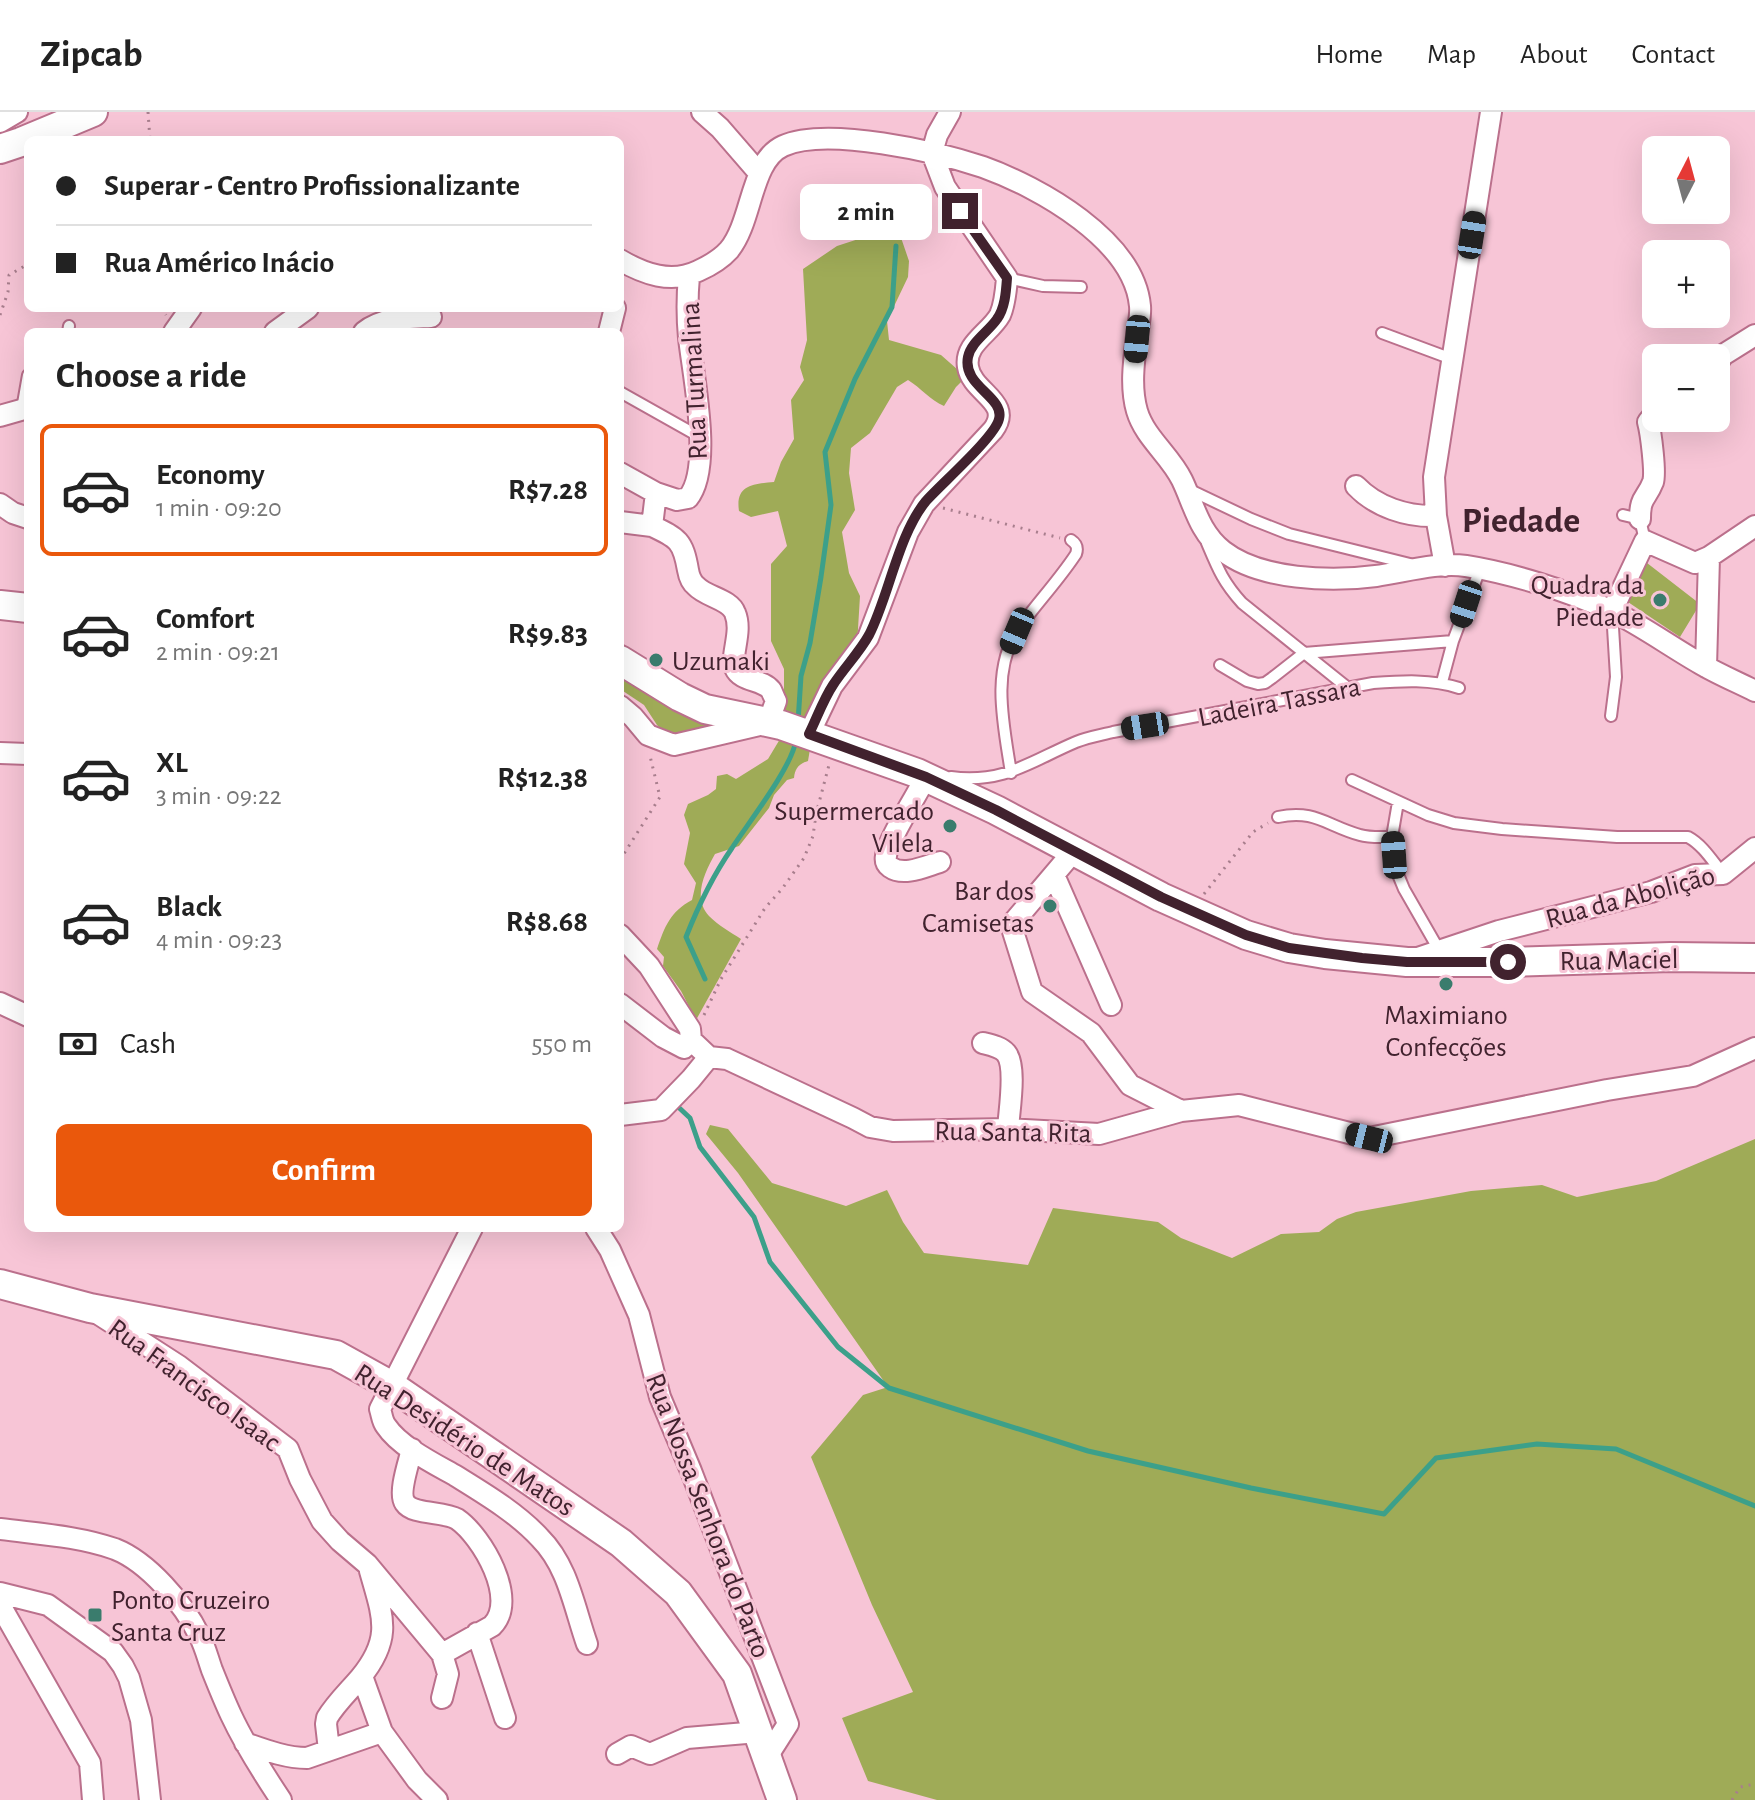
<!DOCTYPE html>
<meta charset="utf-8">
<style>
:root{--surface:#fff;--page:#f2f2f2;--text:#222;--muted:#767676;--line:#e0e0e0;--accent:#ea580c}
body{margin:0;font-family:"Alegreya Sans",sans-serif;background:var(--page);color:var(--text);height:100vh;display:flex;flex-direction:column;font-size:30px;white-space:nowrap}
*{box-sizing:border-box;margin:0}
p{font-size:26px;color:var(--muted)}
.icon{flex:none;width:44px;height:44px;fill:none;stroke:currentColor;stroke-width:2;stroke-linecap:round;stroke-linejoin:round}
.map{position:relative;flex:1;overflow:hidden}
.drawer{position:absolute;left:24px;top:216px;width:600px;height:904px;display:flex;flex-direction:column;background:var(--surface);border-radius:12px;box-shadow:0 8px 32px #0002}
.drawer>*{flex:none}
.banner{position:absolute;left:24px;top:24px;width:600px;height:176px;border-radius:12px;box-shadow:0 8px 32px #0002;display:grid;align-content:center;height:176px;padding:0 32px;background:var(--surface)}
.needle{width:52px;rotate:6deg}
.fabs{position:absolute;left:1642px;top:24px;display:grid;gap:16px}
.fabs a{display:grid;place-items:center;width:88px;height:88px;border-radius:12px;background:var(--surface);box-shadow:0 8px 32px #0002;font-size:40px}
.end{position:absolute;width:36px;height:36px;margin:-18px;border:10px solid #41222e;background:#fff;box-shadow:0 0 0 4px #fff}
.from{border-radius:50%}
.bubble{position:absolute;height:56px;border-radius:12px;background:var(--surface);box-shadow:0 8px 32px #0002;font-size:26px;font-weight:700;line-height:56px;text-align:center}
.car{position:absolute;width:24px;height:48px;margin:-24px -12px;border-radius:10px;box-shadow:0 0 6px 2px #0007;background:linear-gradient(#222 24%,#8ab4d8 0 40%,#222 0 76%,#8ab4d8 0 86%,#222 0)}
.banner b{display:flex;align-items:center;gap:28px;height:76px;font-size:30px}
.banner b+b{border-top:2px solid var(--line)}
.banner i{width:20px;height:20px;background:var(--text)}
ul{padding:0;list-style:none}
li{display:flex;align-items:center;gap:24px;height:132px;margin:0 16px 12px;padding:0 16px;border:4px solid transparent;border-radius:12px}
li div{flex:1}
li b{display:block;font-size:30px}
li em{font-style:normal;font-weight:700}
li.on{border-color:var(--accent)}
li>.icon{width:72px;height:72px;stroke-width:1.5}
h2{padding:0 32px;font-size:36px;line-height:96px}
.pay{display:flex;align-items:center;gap:20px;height:88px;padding:0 32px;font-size:30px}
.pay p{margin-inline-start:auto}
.cta{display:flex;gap:16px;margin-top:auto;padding:16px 32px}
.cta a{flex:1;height:92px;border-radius:12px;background:var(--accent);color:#fff;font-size:32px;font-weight:700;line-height:92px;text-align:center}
header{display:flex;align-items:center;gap:48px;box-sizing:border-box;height:112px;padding:0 40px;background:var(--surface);border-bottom:2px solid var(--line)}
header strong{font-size:38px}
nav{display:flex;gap:44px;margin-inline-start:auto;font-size:28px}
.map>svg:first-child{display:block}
.green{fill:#9fab57}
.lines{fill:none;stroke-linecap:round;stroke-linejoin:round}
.stream{stroke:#3ca08a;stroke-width:5}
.lane-casing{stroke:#bb708c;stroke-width:14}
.street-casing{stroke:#bb708c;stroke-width:24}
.secondary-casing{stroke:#bb708c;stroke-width:32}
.path{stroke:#a87e8d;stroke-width:3;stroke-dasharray:2 6;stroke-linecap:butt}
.lane{stroke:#fff;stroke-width:10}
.street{stroke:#fff;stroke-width:20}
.secondary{stroke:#fff;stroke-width:28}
.route{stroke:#41222e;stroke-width:10}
.poi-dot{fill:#3a7c6d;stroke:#f7c5d6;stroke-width:3}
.labels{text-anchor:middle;stroke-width:6;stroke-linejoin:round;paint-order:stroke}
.street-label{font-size:28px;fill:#41222e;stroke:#f7c5d6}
.poi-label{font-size:28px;fill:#41222e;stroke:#f7c5d6;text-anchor:end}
.district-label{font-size:36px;font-weight:bold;fill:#41222e;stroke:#f7c5d6}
</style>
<header>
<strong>Zipcab</strong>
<nav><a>Home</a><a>Map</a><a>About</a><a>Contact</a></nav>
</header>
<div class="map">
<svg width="1755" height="1688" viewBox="0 0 1755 1688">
<rect width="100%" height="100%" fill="#f7c5d6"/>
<path class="green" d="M892,103L902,108L897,114L909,149L908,165L887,209L889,228L941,243L966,265L956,275L944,294C930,288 921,276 908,268L897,275L870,321L851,336L849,361L855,398L842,420L849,461L860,484L857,533L806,611L784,602V557L771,529V452L787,434L778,399L751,405L739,399C735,373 753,372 774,370L781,350L794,327L791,288L804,268L800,255L807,228L803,157L837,134L877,121Z
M1638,444L1700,492L1680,525L1619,484Z
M620,557L758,613L668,624L657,613L644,593L620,577Z
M780,627L811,631L808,649C798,652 795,657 794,666L787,668L774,683L769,696L739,734L715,742C705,760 692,786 709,804C718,813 730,820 741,827L696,908L681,879L663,854L664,845L657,837C665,814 670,800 692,788L696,771L684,752L690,721L684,703L688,692L708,683L716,677L717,664L727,662L736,667L768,647Z
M710,1013L728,1017L772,1071L846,1094L887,1078L903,1110L924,1141L1028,1153L1053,1096L1158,1110L1181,1126L1232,1146L1281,1122L1319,1120L1337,1107L1356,1100L1471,1079L1542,1073L1577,1085L1656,1069L1755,1027V1688H937L868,1669L842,1606L913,1580L872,1493L811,1345L863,1283L888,1275L738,1061L706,1022Z"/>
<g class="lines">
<path class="stream" d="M798,610L801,564L810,531L821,465L831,393L825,340L855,267L892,195L896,134
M705,867L686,825C699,792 712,765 732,736C749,710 792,655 796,628
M674,991L690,1006L700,1035L754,1105L770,1150L838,1235L889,1276L1088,1339L1251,1376L1384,1402L1436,1346L1537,1332L1616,1337L1755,1394"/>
<defs>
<path id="lane" d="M1007,166L1043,174L1081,175
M68,220L69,214
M1382,221L1452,247
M620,280L700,325
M22,297L28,263
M1188,377L1251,407L1289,422L1410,452
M1623,403L1640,407L1645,429
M1207,431C1218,457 1223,470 1242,491L1348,576
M1220,553L1247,569L1258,572L1265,571L1272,566L1304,541L1453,529
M1442,570L1453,529L1480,457
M1611,604L1616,565L1612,499
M1011,661C1004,614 990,558 1019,516C1037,491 1059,468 1076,442C1078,436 1077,432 1071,428
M951,665C1004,672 1031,649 1076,630C1088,625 1101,623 1113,620L1373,571C1402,569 1431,567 1459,576
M1352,668L1428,703L1454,711L1502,717L1617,725H1688C1703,733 1713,750 1723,762
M1278,705C1315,697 1327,714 1360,723C1370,726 1381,725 1392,725L1398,690
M1392,725L1397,760L1404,777L1439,838"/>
<path id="street" d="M702,0L720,16L759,61
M0,10L17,0
M620,148C644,162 671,172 698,159C709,154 721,147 729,138C753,109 750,49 783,34C827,14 938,40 983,55C1039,75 1134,128 1140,194C1141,204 1138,214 1137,224C1134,248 1130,275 1137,299C1145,326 1170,343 1182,368C1194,393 1199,420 1223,439C1260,468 1331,470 1376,464C1405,460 1436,450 1466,454C1511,461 1568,479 1610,498C1641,513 1671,535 1701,552C1718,562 1737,570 1755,579
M174,220L191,196
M275,220L308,196
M364,220C383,205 407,206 431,205
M609,220L615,196
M1716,253L1723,243L1755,223
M0,304L28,296
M620,361L656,381L652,414C678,426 683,429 688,458C689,464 691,470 696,474C706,485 730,487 735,501C743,520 730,543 735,556C741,570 762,567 771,578C772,580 775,587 776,589L768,611L674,633L648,623L633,605L620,594
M1356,374C1376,395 1407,405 1436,404
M656,381L677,388L688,386C713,356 693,264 689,226C687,205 687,185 689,164
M0,392L13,401L28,406
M1640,407C1640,384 1646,388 1653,370C1656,361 1651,321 1648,310L1656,300
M620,410L652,414
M1445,454L1436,404L1434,365L1491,0
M1612,499L1645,429L1695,451L1709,445
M1706,555L1709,445L1755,414
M809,622L832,574L868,526L908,420L924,392L993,318C1014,290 972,281 968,255C964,232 990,221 1000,203C1005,192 1006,178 1007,166L945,75L932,41L937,23L950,0
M0,641L28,642
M926,665C918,681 887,729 886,744C885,749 886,752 890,755C904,765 926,754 940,750
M1073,740L1011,813L1032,880L1091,921L1130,973L1181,999
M1054,763L1111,893
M620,823L649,854L690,917L691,928L709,945L727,947L853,1006L870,1015L893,1019L1008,1017L1099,1022L1181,999L1239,993L1369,1026L1607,978L1693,964L1755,936
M1418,846L1499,819L1651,780L1695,763L1723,762L1755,736
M0,891L28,904
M620,892L663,925L684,936L691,928
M983,931C991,933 1001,935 1006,941C1017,954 1009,999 1008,1017
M620,1003L661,998L691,967L709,945
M472,1116L380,1297C382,1303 382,1309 386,1314C400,1335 435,1352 456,1364C485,1382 517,1401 540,1426C568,1454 574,1495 587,1532
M596,1116L610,1138L639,1203L660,1285L691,1359L788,1612L767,1645
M100,1203L179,1254L288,1337L300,1367L322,1409L340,1429L367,1452L442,1542L448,1562L442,1586
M412,1337C409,1350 398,1381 405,1391C413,1403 443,1399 457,1407C482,1424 519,1488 492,1514L442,1542
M0,1417C38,1422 78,1424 115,1437C148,1450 184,1492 199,1523C205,1534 208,1547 212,1558C218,1573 224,1588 231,1603C245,1633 263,1661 281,1688
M0,1481L48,1493L113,1540L123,1554L129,1566L141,1608L150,1688
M0,1493L90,1651L93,1688
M477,1521L505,1606
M362,1564L382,1620L417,1668L437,1688
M245,1631C265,1638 286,1646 307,1646L382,1620
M329,1638L326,1612L327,1606C336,1591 349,1579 360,1566C393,1526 383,1505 370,1459
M617,1642L631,1634L650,1642L687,1626L758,1620"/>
<path id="secondary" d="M0,37L21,30L93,0
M0,493L28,496
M620,548L680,585L705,597L781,613L917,661L996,698L1161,785L1246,823L1289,836L1325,842L1407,850H1508L1671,845L1755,846
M0,1172L90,1196L336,1243L392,1274L621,1431L678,1481L737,1562L782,1688"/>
</defs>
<use href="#lane" class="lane-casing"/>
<use href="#street" class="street-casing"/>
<use href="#secondary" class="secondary-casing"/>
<path class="path" d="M148,0L150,28
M161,196L166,203
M0,203L8,180L9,163L28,152
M943,396L1060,426
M620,748L660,685L650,644
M1204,782L1253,720L1268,711
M704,903L721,867L765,796L782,777L804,746L813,724L816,702L829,653
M1732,1688L1740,1675L1755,1672"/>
<use href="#lane" class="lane"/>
<use href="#street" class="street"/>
<use href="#secondary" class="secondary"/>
</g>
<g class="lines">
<path class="route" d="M960,99L1007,166C1006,180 1005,196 997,207C988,220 971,230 968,245C962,274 1005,285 999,307C995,325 941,372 926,389C898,423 889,484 869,523C859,541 844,556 833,573C823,588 817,606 809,622L926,665L996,698L1161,785L1246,823L1289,836L1362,846L1407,850H1508"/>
</g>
<g class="poi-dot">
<circle cx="1660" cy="488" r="8"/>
<circle cx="656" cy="548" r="8"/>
<circle cx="950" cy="714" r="8"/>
<circle cx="1050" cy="794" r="8"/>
<circle cx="1446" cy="872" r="8"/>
<rect x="87" y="1495" width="16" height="16" rx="4"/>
</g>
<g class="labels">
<g class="street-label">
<text transform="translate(693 269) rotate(-93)" y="10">Rua Turmalina</text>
<text transform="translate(1279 589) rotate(-11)" y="10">Ladeira Tassara</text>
<text transform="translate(1630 784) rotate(-15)" y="10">Rua da Abolição</text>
<text transform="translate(1619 847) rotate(-1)" y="10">Rua Maciel</text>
<text transform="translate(1013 1019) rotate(1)" y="10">Rua Santa Rita</text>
<text transform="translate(195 1272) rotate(36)" y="10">Rua Francisco Isaac</text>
<text transform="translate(465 1327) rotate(33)" y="10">Rua Desidério de Matos</text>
<text transform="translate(709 1403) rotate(69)" y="10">Rua Nossa Senhora do Parto</text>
</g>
<g class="poi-label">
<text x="1644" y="482">Quadra da<tspan x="1644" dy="32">Piedade</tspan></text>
<text x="672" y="558" text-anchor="start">Uzumaki</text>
<text x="934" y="708">Supermercado<tspan x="934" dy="32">Vilela</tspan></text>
<text x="1034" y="788">Bar dos<tspan x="1034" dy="32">Camisetas</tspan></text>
<text x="1446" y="912" text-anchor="middle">Maximiano<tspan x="1446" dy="32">Confecções</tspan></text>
<text x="111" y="1497" text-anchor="start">Ponto Cruzeiro<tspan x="111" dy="32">Santa Cruz</tspan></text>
</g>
<g class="district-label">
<text x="1521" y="420">Piedade</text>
</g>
</g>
</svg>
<div class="fabs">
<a><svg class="needle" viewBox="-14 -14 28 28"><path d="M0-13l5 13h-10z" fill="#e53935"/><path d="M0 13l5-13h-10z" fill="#767676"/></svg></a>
<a>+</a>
<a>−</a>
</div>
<i class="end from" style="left:1508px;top:850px"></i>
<i class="end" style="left:960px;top:99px"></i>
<div class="bubble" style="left:800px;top:72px;width:132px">2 min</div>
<i class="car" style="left:1472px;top:123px;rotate:9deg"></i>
<i class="car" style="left:1137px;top:227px;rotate:185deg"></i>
<i class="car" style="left:1466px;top:492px;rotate:198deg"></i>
<i class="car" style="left:1017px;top:519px;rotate:203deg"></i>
<i class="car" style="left:1145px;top:614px;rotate:261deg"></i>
<i class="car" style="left:1394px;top:743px;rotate:356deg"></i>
<i class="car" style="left:1369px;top:1026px;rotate:284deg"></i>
<div class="banner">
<b><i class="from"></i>Superar - Centro Profissionalizante</b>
<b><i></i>Rua Américo Inácio</b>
</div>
<section class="drawer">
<h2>Choose a ride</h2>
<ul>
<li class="on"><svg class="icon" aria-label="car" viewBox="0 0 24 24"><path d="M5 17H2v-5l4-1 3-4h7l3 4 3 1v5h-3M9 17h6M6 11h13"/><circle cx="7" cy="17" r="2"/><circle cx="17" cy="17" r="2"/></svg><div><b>Economy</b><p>1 min · 09:20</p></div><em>R$7.28</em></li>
<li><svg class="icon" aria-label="car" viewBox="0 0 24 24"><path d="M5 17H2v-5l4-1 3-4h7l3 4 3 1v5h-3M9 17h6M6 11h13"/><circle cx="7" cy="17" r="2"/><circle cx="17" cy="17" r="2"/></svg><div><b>Comfort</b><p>2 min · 09:21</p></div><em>R$9.83</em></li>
<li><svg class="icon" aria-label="car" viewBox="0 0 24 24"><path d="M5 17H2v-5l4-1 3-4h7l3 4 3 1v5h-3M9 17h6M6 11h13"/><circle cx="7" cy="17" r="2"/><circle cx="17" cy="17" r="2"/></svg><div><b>XL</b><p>3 min · 09:22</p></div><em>R$12.38</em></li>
<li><svg class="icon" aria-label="car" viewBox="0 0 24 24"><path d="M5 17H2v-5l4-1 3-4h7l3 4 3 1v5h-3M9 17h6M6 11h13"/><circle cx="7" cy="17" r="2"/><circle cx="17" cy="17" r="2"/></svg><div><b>Black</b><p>4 min · 09:23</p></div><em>R$8.68</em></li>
</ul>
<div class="pay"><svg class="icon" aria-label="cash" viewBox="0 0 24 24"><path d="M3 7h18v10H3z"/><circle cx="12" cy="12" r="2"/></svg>Cash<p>550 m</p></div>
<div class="cta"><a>Confirm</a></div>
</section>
</div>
